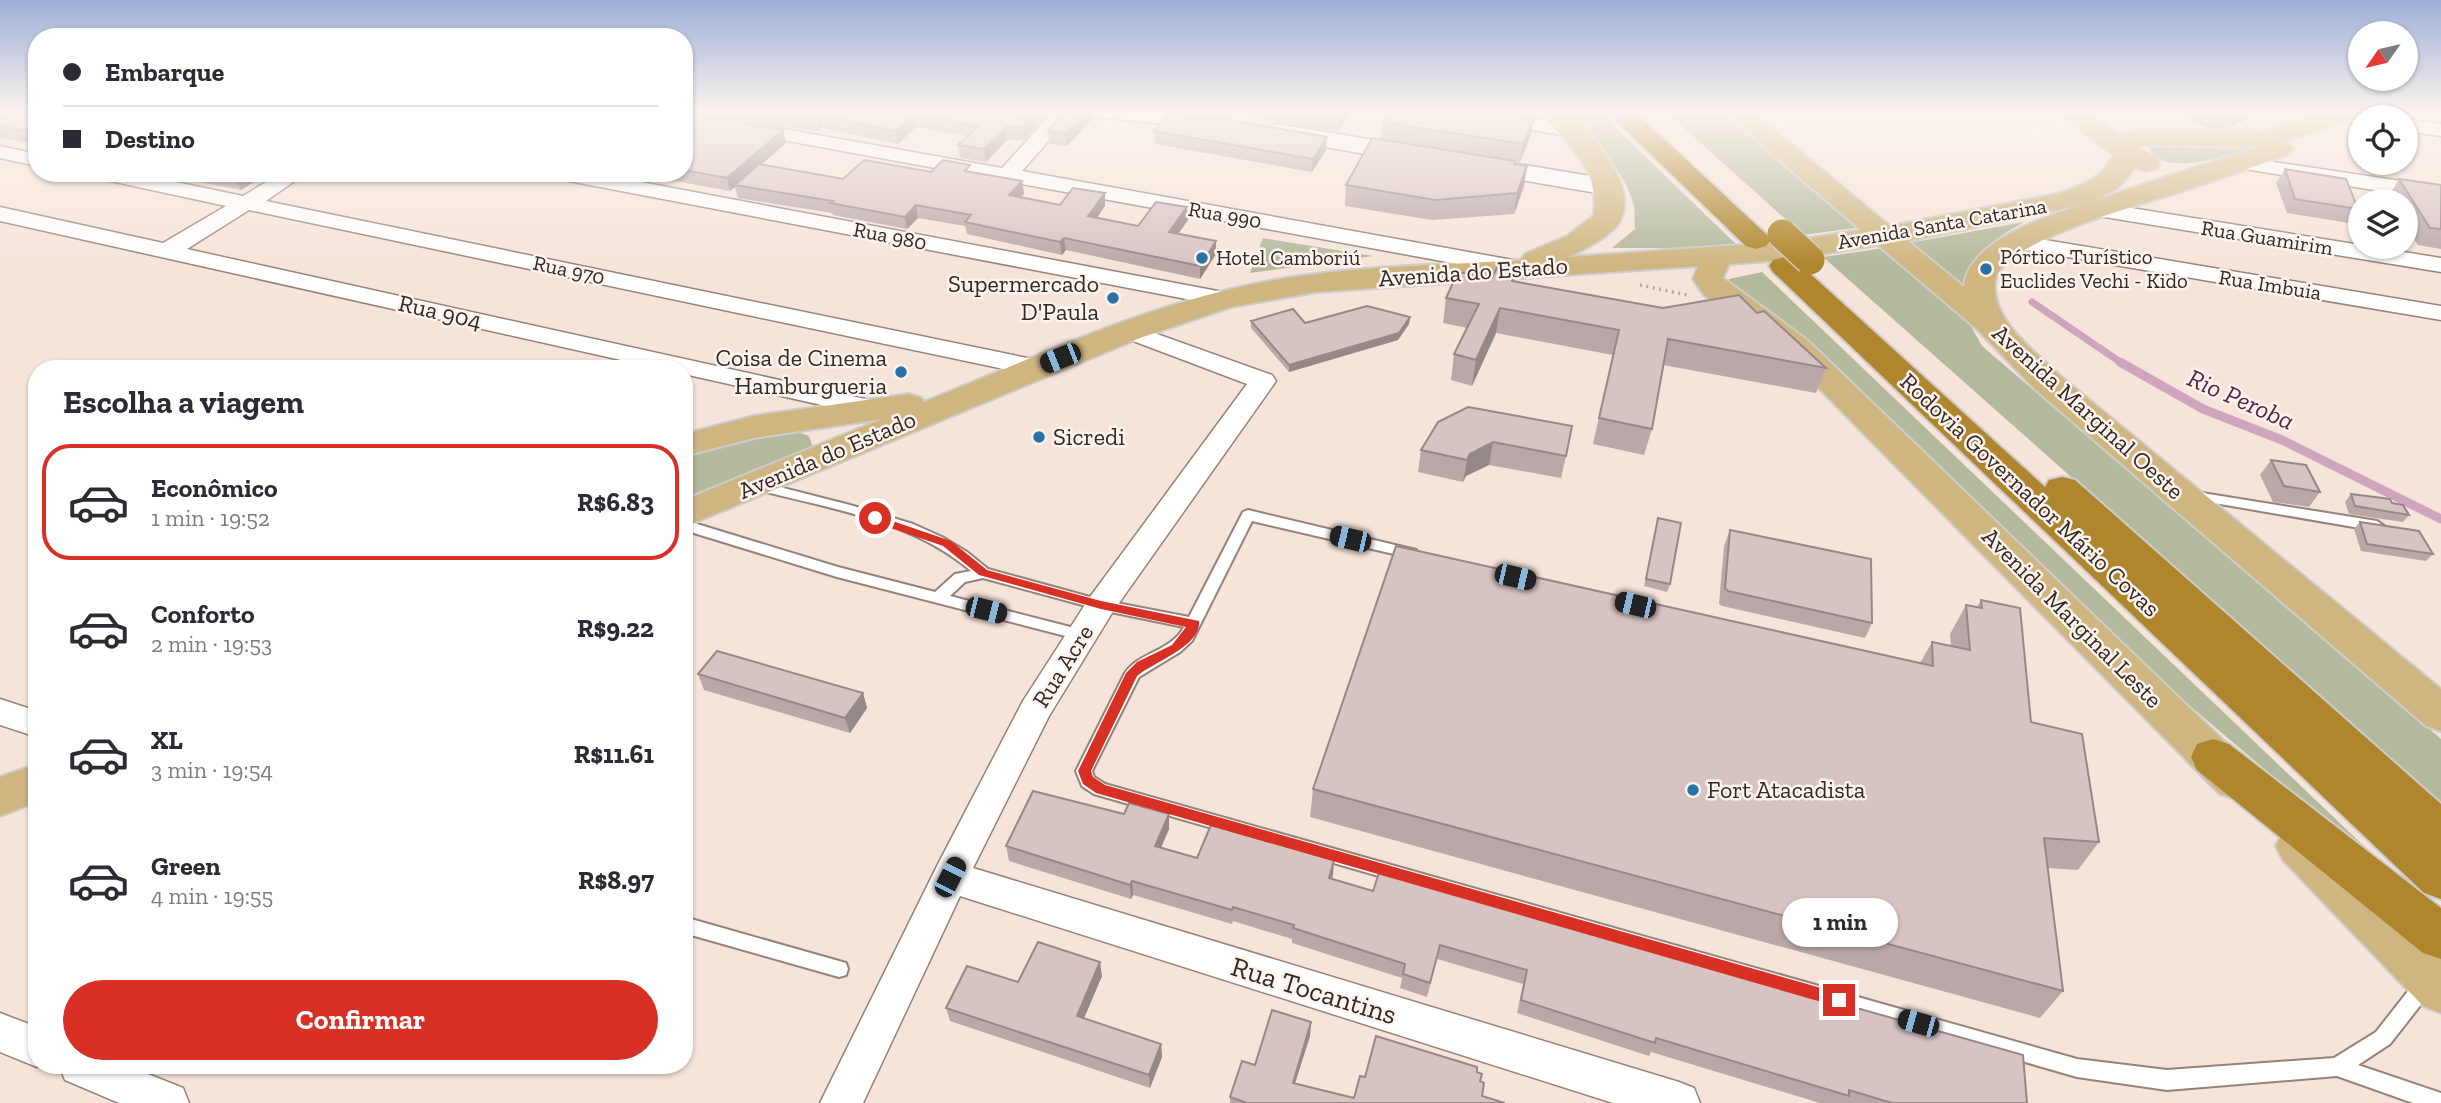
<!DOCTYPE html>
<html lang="pt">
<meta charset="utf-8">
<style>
:root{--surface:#fff;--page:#f7f7f7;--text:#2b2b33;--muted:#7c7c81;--line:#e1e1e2;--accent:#d93025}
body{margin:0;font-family:"Zilla Slab",serif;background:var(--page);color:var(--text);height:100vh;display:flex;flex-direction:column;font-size:26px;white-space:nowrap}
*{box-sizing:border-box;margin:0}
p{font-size:23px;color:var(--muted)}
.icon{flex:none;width:38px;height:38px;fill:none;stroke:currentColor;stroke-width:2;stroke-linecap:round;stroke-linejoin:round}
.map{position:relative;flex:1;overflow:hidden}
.details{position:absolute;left:28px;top:360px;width:665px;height:714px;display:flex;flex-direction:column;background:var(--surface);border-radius:28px;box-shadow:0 2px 5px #0004}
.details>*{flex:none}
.banner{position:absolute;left:28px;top:28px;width:665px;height:154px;border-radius:28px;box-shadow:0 2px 5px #0004;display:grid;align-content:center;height:154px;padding:0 35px;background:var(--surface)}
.needle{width:46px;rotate:236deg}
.tools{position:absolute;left:2348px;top:21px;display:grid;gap:14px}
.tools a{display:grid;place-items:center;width:70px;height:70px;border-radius:50%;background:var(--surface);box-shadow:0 2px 5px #0004;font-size:35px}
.end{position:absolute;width:32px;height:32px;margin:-16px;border:9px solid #d93025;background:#fff;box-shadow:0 0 0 4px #fff}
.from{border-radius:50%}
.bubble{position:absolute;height:49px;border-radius:24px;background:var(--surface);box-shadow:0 2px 5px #0004;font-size:23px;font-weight:700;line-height:49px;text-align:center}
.car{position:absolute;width:21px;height:42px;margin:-21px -10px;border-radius:9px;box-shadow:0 0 5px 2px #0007;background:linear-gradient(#222 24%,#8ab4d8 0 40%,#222 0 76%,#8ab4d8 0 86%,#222 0)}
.banner b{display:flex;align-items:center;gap:24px;height:66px;font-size:26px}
.banner b+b{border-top:2px solid var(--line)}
.banner i{width:18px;height:18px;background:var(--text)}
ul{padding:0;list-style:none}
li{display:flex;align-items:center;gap:21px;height:116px;margin:0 14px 10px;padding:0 21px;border:4px solid transparent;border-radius:28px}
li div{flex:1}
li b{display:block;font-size:26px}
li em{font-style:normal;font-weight:700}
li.selected{border-color:var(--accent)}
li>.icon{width:63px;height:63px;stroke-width:1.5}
h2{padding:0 35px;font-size:32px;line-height:84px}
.action{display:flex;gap:14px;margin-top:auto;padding:14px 35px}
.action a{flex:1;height:80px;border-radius:42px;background:var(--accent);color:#fff;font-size:28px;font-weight:700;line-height:80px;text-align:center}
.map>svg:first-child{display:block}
.green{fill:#b3b99c}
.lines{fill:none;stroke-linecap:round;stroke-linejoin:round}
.stream-far1{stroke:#cfa4bd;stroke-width:7}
.stream{stroke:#cfa4bd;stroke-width:9}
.service-casing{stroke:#94837a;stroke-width:4}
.minor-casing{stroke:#94837a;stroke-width:3}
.tertiary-casing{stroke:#94837a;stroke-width:3}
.primary-casing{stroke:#cdcccb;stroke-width:4}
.motorway-casing{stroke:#cdcccb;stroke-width:4}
.path{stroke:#b4a69e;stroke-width:3.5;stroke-dasharray:2 4.5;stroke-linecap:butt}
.service{fill:#fff;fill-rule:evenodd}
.minor{fill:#fff;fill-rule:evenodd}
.tertiary{fill:#fff;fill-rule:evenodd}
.primary{fill:#cfb681;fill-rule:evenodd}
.motorway{fill:#af862d;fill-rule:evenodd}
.motorway-bridge-casing{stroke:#cdcccb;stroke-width:32;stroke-linecap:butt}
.motorway-bridge{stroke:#af862d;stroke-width:29}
.wall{fill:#baa8a8}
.shaded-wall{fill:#978888}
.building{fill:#d8c3c3;stroke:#978888;stroke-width:2}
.route{fill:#d93025}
.poi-dot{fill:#2972a6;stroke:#fef3ed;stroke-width:2.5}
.labels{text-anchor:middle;stroke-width:5;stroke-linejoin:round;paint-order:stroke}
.far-street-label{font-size:21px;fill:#302926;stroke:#fef3ed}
.far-poi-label{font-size:21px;fill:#302926;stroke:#fef3ed;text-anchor:start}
.street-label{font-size:24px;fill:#302926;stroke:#fef3ed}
.poi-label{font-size:24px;fill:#302926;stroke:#fef3ed;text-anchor:end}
.water-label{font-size:26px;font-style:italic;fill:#582446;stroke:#fef3ed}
.near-street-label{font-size:28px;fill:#302926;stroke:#fef3ed}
</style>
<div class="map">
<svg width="2441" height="1103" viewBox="0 0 2441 1103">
<rect width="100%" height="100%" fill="#f6e4da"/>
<path class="green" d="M1565,111H1598L1740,248H1612L1635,229C1634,221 1635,213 1634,206C1625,169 1590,137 1565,111Z
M1665,111H1721L1804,183L1832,202L1876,225L1803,235Z
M2148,143L2258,146C2236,153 2155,183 2148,143Z
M2024,222C1989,242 1977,252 1961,290L1904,244Z
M1263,238L1373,256L1250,273Z
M1884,248L1964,314L1982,346L2441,739V805L1823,257Z
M1762,272L2432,911L2137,661L1730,292L1729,279Z
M792,430L809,436L813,448L684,506V458L748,437Z"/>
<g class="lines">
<path class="stream-far1" d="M2032,302L2123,364"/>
<path class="stream" d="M2120,362L2203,409L2282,440L2441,519"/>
<defs>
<path id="service" d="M756,481L850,505L913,524L942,537L967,552L988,569L1101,600L1189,617L1243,512L1248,510L1416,550L1418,553L1416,556L1411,558L1252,521L1192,641L1180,652L1139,677L1092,771L1094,777L1105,784L2077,1059L2167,1070L2334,1058L2376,1032L2419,977L2426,974L2433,977L2435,983L2433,989L2390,1044L2358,1065L2441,1093V1103H2413L2337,1076L2167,1090L2077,1077L1094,794L1082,786L1076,771L1125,673C1139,652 1172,651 1184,627L1101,610L983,578L965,582L950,596L1086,631L1088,635L1086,639L1081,640L837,577L684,530V520L838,567L935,592L955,574L971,571C911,519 825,508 751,488L749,485Z
M2190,491L2377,521L2384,526L2377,531L2185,498L2183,495L2185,492Z
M684,917L839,961L846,963L848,969L846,975L839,977L684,933Z"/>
<path id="minor" d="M684,111L1002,168L1054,111H1075L1022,171L1518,261L1526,263L1530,268L1526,273L1518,275L684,122Z
M1442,111H1491L1574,125L1581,127L1584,131L1581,135L1574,137L1452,117Z
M2361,113L2370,117H2361V125L2353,123L2350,119L2353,115Z
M2406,119L2441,124V136L2406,131Z
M0,146L37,154V166L0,158Z
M2240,157L2441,187V201L2233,167L2230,163L2233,159Z
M91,173H133L243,196L281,173H306L266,201L1037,360L1046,363L1050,368L1046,373L1037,376L249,210L187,249L888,404L892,410L888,416L879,418L684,374V369H661L0,221V207L163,243L226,206L101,179L94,177Z
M548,173H593L1223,292L1232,294L1235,299L1232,304L1223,306L558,179L551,177Z
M2094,202L2441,258V272L2086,214L2083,209L2086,204Z
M2016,235L2441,306V320L2008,247L2005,242L2008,237Z
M1129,324L1272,375L1276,381L1112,613L1049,716L973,868L1679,1082L1694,1088L1700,1103H1613L960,896L863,1103H820L937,866L1023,701L1090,597L1247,384L1120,336L1117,331L1120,326Z
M0,699L37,711V737L0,725Z
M0,1013L37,1027V1066H39L37,1067L0,1052Z
M59,1066H128L183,1088L189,1103H119L65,1080Z"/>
<path id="tertiary" d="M1093,111C1136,111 1183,106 1225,117L1228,122L1225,127L1216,129L1105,118L1096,116Z
M1277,124L1416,147L1425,150L1429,155L1425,160L1416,163L1268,137L1264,132L1268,127Z
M1477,157L1608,179L1617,181L1621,187L1617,193L1608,195L1468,171L1464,165L1468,159Z"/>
<path id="primary" d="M1541,111H1569C1592,134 1637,184 1621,219C1615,234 1582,251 1568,257L1785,242L1861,230L1722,111H1751L1890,226L2052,195C2077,188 2102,181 2113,155L2054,111H2085L2121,136L2138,129L2263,131L2327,111H2368L2364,116L2285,141L2293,148L2289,154C2254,167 2219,179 2183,191C2148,203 2000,241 1995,281C1991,321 2034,350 2059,375L2441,689V731L2426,726L2035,389L1978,330L1878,245L1785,260L1729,264L1723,278L1807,340L2252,768L2259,781L2252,794L2236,799L2220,794L1785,354L1704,295L1693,279L1698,266L1316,292L1231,307L1140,338L684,527V500L882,419L754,438L684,456V434L754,416L909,394L921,398L924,402C1029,360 1134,310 1245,286C1335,266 1430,266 1521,260L1525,254L1567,236L1594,215C1599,163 1567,148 1541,111ZM2143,145L2258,147L2098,199L2117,189L2135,168L2146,171L2156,169L2160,163L2156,157L2139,149ZM2081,205C2045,217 1967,241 1964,287L1908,241Z
M37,764V802L0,816V777Z
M2300,826L2317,832L2441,954V1013L2423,1006L2283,860L2276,846L2283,832Z"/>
<path id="motorway" d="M1606,111H1634L1766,234L1771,240L1766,246L1756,249L1746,246Z
M1784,257L1795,260L2045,487L2049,480L2062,477L2075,480L2441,804V899L2424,893L1773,272L1769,266L1773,260Z
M2213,739L2229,744L2441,908V959L2423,953L2197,770L2191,757L2197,744Z"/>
</defs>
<use href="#service" class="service-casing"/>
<use href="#minor" class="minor-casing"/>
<use href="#tertiary" class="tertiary-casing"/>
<use href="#primary" class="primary-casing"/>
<use href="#motorway" class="motorway-casing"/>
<path class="path" d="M1640,285L1687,295"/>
<use href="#service" class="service"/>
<use href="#minor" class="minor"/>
<use href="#tertiary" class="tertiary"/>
<use href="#primary" class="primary"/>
<use href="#motorway" class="motorway"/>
<defs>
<path id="motorway-bridge" d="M1782,234L1810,260"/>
</defs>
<use href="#motorway-bridge" class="motorway-bridge-casing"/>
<use href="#motorway-bridge" class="motorway-bridge"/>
</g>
<path class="wall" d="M0,111H37V144L0,138Z
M696,111H1051L1024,140H1007L986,162L960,158L958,145L967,136L916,127L898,144L822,128L818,131L802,130Z
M1065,111H1094V117L1067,146L1050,144L1048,131Z
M1212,111H1352L1338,132Z
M2146,111H2166L2156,116Z
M2170,111H2251L2246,120L2227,128H2208Z
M684,113L783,130L786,143L761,164L843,179L931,172H971L1022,181L1024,194L1020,197L1060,205L1105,206L1097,218L1138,226L1187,207L1188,220L1178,234L1216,254L1200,279L1066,250L1062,255L967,234L965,226L918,218L907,229L833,215L832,213L738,198L735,187L730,191L632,173H684Z
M1382,122L1531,135L1520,162L1433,148L1527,166L1524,186L1514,214L1432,220L1345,206L1346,185L1380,139Z
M1154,131L1326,150L1312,172L1155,144Z
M2285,169L2358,209L2349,223L2287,213L2276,183Z
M153,173H268L241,190Z
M2399,179L2441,185V249L2418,245L2406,227V201H2390L2388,197Z
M1515,274L1514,282L1663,308L1757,313L1826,368L1816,393L1663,365L1652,429L1644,455L1593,444L1613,355L1496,333L1472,386L1451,380L1454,354L1467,328L1443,323L1446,298L1492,278Z
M1410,317L1409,324L1398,340L1289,372L1251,328V321L1305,323Z
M1438,422L1566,456L1561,478L1489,465L1466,476L1463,482L1418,472L1421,450Z
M2271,460L2320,492L2309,507L2273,502L2260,475Z
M2351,494L2409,515L2403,522L2349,514L2345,502Z
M1658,518L1670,584L1667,592L1644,586Z
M2360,522L2433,554L2426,561L2361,551L2354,529Z
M1730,530L1872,623L1865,638L1722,606L1719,604L1724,546Z
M1981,600L2031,722L2099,842L2078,870L2047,868L2063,991L2040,1018L1310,817L1313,789L1920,663L1932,642L1951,646L1950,634L1966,605L1977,607Z
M698,674L863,693L867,708L850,733L704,690Z
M1124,814H1169V829L1161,848L1197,858L1334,860L1332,879L2027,1103H1820L1651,1052L1649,1056L1517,1013L1523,984L1437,959L1427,997L1400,988L1402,978L1292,943V939L1233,921L1232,924L1133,895L1131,899L1009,861L1006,846Z
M1102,976L1084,1018L1161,1044L1162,1057L1150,1088L950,1021L946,1008L1018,982Z
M1311,1022L1310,1036L1295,1083L1354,1098L1365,1077L1477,1072L1480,1081L1482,1096L1505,1103H1230V1097L1255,1065Z"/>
<path class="shaded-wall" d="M1038,111H1051L1024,140L1023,127Z
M1087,111H1094V117L1067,146L1066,133Z
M1345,111H1352L1338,132L1339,120Z
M2158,111H2166L2156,116Z
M2249,111H2251L2246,120L2227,128L2232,119Z
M819,115L822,128L818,131L816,118Z
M914,115L916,127L898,144L895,131Z
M1534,118L1531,135L1520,162L1523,144Z
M1006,127L1007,140L986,162L984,149Z
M783,130L786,143L737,186L735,185V187L730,191L727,178Z
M1327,137L1326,150L1312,172L1313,159Z
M1527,166L1524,186L1514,214L1517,193Z
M239,173H268L241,190L234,176Z
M1022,181L1024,194L1011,208L1009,195Z
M1105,193V206L1089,229L1088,216Z
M916,205L918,218L907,229L905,217Z
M1187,207L1188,220L1170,245L1169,232Z
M1064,238L1066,250L1062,255L1060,242Z
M1216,241V254L1200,279V266Z
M1500,308L1496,333L1472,386L1476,360Z
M1410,317L1409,324L1398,340L1289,372V365Z
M1493,442L1489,465L1466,476L1463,482L1467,460L1470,454Z
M863,693L867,708L850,733L845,718Z
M1169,814V829L1155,861V846Z
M1334,860L1333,875L1328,892L1329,878Z
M1132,881L1133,895L1131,899L1130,885Z
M1100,962L1102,976L1079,1030L1077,1016Z
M1311,1022L1310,1036L1291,1096L1293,1083Z
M1161,1044L1162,1057L1150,1088L1149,1075Z"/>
<path class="building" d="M0,111H37V133L0,126Z
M768,111H1038L1023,127H1006L984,149L958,145L978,126L914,115L895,131L819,115L816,118L800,117Z
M1065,111H1087L1066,133L1048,131Z
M1287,111H1345L1339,120Z
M1387,111H1501L1534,118L1523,144L1382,122Z
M2196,111H2249L2232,119L2213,118Z
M684,113L783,130L727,178L684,170Z
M1169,113L1212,117L1327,137L1313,159L1154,131Z
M1372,138L1515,161L1514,164L1527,166L1517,193L1435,200L1346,185Z
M864,160L931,172L943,160L970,165L965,171L1022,181L1009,195L1060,205L1073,188L1105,193L1088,216L1138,226L1156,202L1187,207L1169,232L1216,241L1200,266L1064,238L1060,242L965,222L971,215L916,205L905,217L830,203L833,201L735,185L759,164L843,179Z
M2285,169L2346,179L2358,209L2295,199Z
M217,173H239L234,176Z
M2399,179L2441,185V229L2430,228Z
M1498,266L1515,274L1512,281L1663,308L1739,295L1757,313L1764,311L1826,368L1668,339L1652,429L1599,418L1619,330L1500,308L1476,360L1454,354L1479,304L1446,298L1458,272L1492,278Z
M1367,306L1410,317L1399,333L1289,365L1251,321L1293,309L1305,323Z
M1468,407L1572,426L1566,456L1493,442L1470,454L1467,460L1421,450L1438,422Z
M2271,460L2306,465L2320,492L2284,486Z
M2351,494L2390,499L2392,503L2403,505L2409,515L2355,506Z
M1658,518L1681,523L1670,584L1646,579Z
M2360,522L2419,531L2433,554L2367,544Z
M1730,530L1871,559L1872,623L1728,591L1725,588Z
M1396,546L1933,666L1932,642L1970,650L1966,605L1982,608L1981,600L2020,608L2031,722L2082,734L2099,842L2044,838L2063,991L1313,789Z
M717,651L863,693L845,718L698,674Z
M1033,791L1124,814L1129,803L1169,814L1155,846L1197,858L1211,825L1334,860L1329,878L1373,891L1379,873L2023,1055L2027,1103H1892L1849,1090V1096L1656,1038L1655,1043L1521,1000L1527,970L1440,945L1430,983L1403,974L1405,964L1293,928L1294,925L1233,907L1232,910L1132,881L1130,885L1006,846Z
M1038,942L1100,962L1077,1016L1161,1044L1149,1075L946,1008L967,966L1018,982Z
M1272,1010L1311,1022L1293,1083L1354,1098L1360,1076L1365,1077L1376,1036L1477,1067V1072L1482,1074L1480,1081L1484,1083L1482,1096L1505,1103H1247L1230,1097L1242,1061L1255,1065Z"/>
<linearGradient id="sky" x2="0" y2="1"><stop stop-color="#9eaed7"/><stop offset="0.42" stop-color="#fbf3ee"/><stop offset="1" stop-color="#fbf3ee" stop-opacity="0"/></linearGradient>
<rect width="2441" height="266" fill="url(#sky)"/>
<path class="route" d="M875,515L951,541L987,570L1101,601L1199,621C1202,646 1153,662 1137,676L1091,771L1093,777L1105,785L1839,993L1844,995L1847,1000L1844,1005L1839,1007L1096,793L1083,784L1078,771L1126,673L1137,662L1172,645L1186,627L1101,609L979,575L943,546L871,521V516Z"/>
<g class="poi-dot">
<circle cx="1202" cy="258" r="7"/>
<circle cx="1986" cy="269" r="7"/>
<circle cx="1113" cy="298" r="7"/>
<circle cx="901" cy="372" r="7"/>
<circle cx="1039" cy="437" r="7"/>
<circle cx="1693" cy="790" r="7"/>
</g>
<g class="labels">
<g class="far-street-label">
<text transform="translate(1225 215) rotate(10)" y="7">Rua 990</text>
<text transform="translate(1942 224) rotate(-10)" y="7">Avenida Santa Catarina</text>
<text transform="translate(890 236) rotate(11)" y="7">Rua 980</text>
<text transform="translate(2267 238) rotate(9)" y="7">Rua Guamirim</text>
<text transform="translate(569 270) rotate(12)" y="7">Rua 970</text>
<text transform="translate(2270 285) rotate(9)" y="7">Rua Imbuia</text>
</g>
<g class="far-poi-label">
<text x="2000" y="264">Pórtico Turístico<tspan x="2000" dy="24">Euclides Vechi - Kido</tspan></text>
<text x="1216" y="265">Hotel Camboriú</text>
</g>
<g class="street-label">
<text transform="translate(1473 272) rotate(-4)" y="8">Avenida do Estado</text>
<text transform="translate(440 312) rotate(13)" y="8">Rua 904</text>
<text transform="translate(2088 412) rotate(42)" y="8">Avenida Marginal Oeste</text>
<text transform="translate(827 455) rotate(-23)" y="8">Avenida do Estado</text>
<text transform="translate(2030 495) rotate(43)" y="8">Rodovia Governador Mário Covas</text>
<text transform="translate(2072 618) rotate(45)" y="8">Avenida Marginal Leste</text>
<text transform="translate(1063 666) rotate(-58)" y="8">Rua Acre</text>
</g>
<g class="poi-label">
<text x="1099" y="292">Supermercado<tspan x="1099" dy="28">D'Paula</tspan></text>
<text x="887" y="366">Coisa de Cinema<tspan x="887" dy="28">Hamburgueria</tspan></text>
<text x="1053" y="445" text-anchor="start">Sicredi</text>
<text x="1707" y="798" text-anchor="start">Fort Atacadista</text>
</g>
<g class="water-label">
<text transform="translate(2241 399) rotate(24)" y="9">Rio Peroba</text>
</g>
<g class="near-street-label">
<text transform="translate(1314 990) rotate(17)" y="10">Rua Tocantins</text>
</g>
</g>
</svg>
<div class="tools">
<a><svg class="needle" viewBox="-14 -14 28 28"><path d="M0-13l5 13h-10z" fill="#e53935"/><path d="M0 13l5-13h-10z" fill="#7c7c81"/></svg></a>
<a><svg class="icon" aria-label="locate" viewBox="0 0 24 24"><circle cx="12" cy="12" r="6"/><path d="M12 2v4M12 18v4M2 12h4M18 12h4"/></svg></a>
<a><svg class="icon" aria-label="layers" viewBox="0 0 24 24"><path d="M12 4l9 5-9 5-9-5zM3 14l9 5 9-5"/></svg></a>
</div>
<i class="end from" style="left:875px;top:518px"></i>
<i class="end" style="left:1839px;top:1000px"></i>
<div class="bubble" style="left:1782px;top:898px;width:116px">1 min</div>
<i class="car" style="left:1060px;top:358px;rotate:248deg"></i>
<i class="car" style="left:1350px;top:539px;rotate:283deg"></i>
<i class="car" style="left:1515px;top:577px;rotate:103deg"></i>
<i class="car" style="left:1635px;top:605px;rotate:283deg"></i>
<i class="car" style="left:986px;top:610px;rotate:104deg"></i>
<i class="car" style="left:950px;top:877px;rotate:27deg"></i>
<i class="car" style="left:1918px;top:1023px;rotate:286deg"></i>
<div class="banner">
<b><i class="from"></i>Embarque</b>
<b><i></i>Destino</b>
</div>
<section class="details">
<h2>Escolha a viagem</h2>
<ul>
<li class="selected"><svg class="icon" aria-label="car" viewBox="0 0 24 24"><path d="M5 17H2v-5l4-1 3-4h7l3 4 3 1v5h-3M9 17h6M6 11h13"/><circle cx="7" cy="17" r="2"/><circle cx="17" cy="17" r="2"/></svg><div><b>Econômico</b><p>1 min · 19:52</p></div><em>R$6.83</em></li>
<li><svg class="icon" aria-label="car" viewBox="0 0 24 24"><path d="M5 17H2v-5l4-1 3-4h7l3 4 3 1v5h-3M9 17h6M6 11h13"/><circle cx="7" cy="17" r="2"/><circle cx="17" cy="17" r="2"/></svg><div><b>Conforto</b><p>2 min · 19:53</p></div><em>R$9.22</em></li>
<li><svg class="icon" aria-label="car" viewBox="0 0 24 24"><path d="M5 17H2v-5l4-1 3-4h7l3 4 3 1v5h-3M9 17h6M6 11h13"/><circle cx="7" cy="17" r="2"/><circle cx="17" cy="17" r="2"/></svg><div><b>XL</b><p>3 min · 19:54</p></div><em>R$11.61</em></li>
<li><svg class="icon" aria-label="car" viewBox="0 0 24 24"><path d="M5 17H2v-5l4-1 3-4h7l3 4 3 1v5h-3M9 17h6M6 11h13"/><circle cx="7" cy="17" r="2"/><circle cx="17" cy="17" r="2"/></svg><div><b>Green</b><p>4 min · 19:55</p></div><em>R$8.97</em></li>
</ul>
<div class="action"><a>Confirmar</a></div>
</section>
</div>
